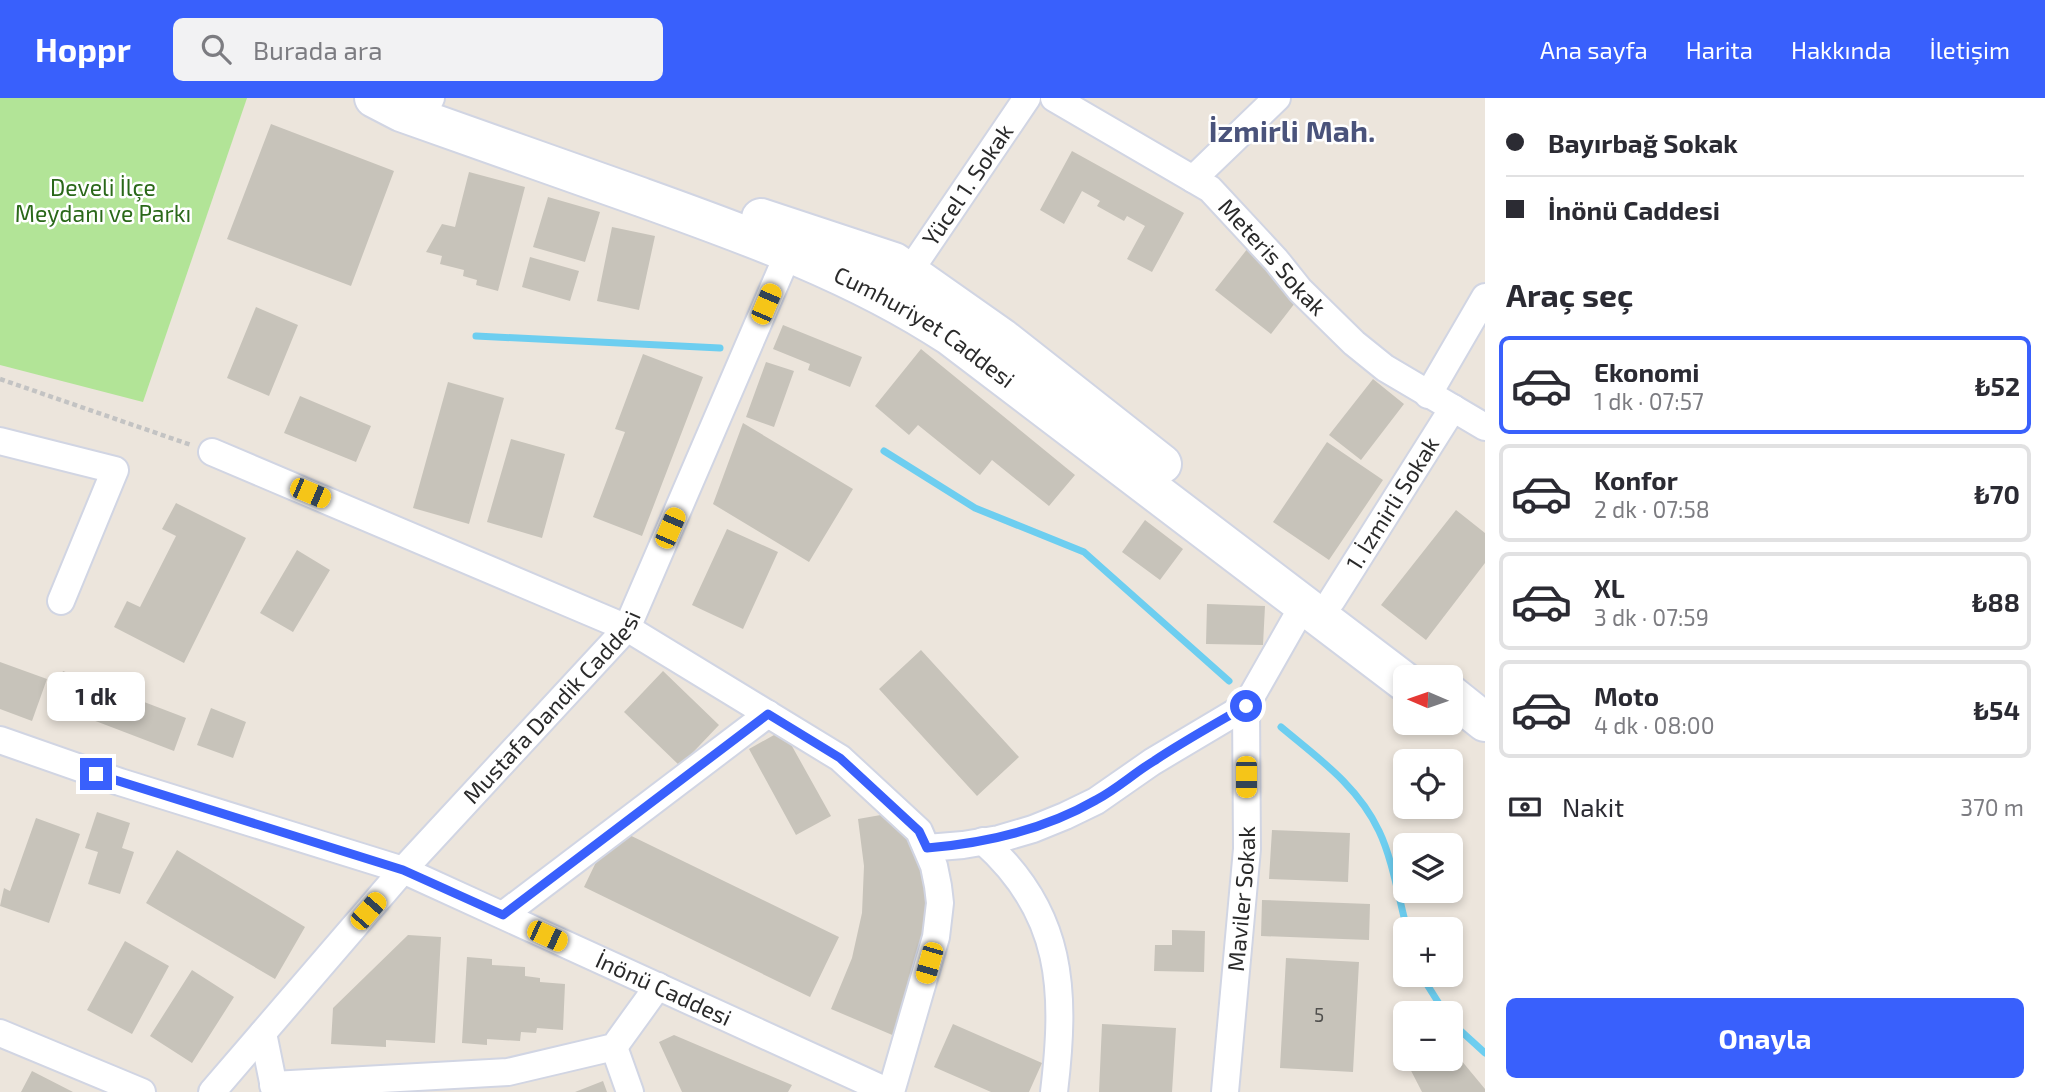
<!DOCTYPE html>
<html lang="tr">
<meta charset="utf-8">
<style>
:root{--surface:#fff;--page:#f2f2f3;--text:#2b2b33;--muted:#7c7c81;--line:#e1e1e2;--accent:#3960fc}
body{margin:0;font-family:"Exo 2",sans-serif;background:var(--page);color:var(--text);height:100vh;display:flex;flex-direction:column;font-size:26px;white-space:nowrap}
*{box-sizing:border-box;margin:0}
p{font-size:23px;color:var(--muted)}
.icon{flex:none;width:38px;height:38px;fill:none;stroke:currentColor;stroke-width:2;stroke-linecap:round;stroke-linejoin:round}
.map{position:relative;flex:1;overflow:hidden}
.drawer{display:flex;flex-direction:column;background:var(--surface);width:560px}
.drawer>*{flex:none}
.guide{display:grid;align-content:center;height:154px;padding:0 21px;background:var(--surface)}
.needle{width:46px;rotate:272deg}
.tools{position:absolute;left:1393px;top:567px;display:grid;gap:14px}
.tools a{display:grid;place-items:center;width:70px;height:70px;border-radius:10px;background:var(--surface);box-shadow:0 4px 10px #0003;font-size:35px}
.end{position:absolute;width:32px;height:32px;margin:-16px;border:9px solid #3960fc;background:#fff;box-shadow:0 0 0 4px #fff}
.from{border-radius:50%}
.bubble{position:absolute;height:49px;border-radius:10px;background:var(--surface);box-shadow:0 4px 10px #0003;font-size:23px;font-weight:700;line-height:49px;text-align:center}
.car{position:absolute;width:21px;height:42px;margin:-21px -10px;border-radius:9px;box-shadow:0 0 5px 2px #0007;background:linear-gradient(#f5c518 24%,#345 0 40%,#f5c518 0 76%,#345 0 86%,#f5c518 0)}
.guide b{display:flex;align-items:center;gap:24px;height:66px;font-size:26px}
.guide b+b{border-top:2px solid var(--line)}
.guide i{width:18px;height:18px;background:var(--text)}
ul{padding:0;list-style:none}
li{display:flex;align-items:center;gap:21px;height:98px;margin:0 14px 10px;padding:0 7px;border:4px solid var(--line);border-radius:10px}
li div{flex:1}
li b{display:block;font-size:26px}
li em{font-style:normal;font-weight:700}
li.current{border-color:var(--accent)}
li>.icon{width:63px;height:63px;stroke-width:1.5}
h2{padding:0 21px;font-size:32px;line-height:84px}
.pay{display:flex;align-items:center;gap:18px;height:77px;padding:0 21px;font-size:26px}
.pay p{margin-inline-start:auto}
.button{display:flex;gap:14px;margin-top:auto;padding:14px 21px}
.button a{flex:1;height:80px;border-radius:10px;background:var(--accent);color:#fff;font-size:28px;font-weight:700;line-height:80px;text-align:center}
header{display:flex;align-items:center;gap:42px;box-sizing:border-box;height:98px;padding:0 35px;background:var(--accent);color:#fff}
header strong{font-size:33px}
nav{display:flex;gap:38px;margin-inline-start:auto;font-size:24px}
.search{width:490px;height:63px;background:var(--page);display:flex;align-items:center;gap:18px;box-sizing:border-box;padding:0 24px;border-radius:10px;color:var(--muted);font-size:26px}
main{display:flex;flex:1;min-height:0}
.map>svg:first-child{display:block}
.green{fill:#b2e497}
.lines{fill:none;stroke-linecap:round;stroke-linejoin:round}
.stream{stroke:#6dcef0;stroke-width:7}
.building{fill:#c7c3ba}
.minor-casing{stroke:#d1d5e3;stroke-width:30}
.secondary-casing{stroke:#d1d5e3;stroke-width:42}
.path{stroke:#c3c3c3;stroke-width:4.5;stroke-dasharray:5 3.5;stroke-linecap:butt}
.minor{stroke:#fff;stroke-width:26}
.secondary{stroke:#fff;stroke-width:38}
.route{stroke:#3960fc;stroke-width:9}
.labels{text-anchor:middle;stroke-width:5;stroke-linejoin:round;paint-order:stroke}
.number-label{font-size:19px;fill:#51504e}
.street-label{font-size:23px;fill:#2a2a2a;stroke:#fff}
.park-label{font-size:23px;fill:#2a6819;stroke:#fff}
.district-label{font-size:30px;font-weight:bold;fill:#4a537b;stroke:#fff}
</style>
<header>
<strong>Hoppr</strong>
<div class="search"><svg class="icon" aria-label="search" viewBox="0 0 24 24"><circle cx="10" cy="10" r="6"/><path d="M15 15l6 6"/></svg>Burada ara</div>
<nav><a>Ana sayfa</a><a>Harita</a><a>Hakkında</a><a>İletişim</a></nav>
</header>
<main>
<div class="map">
<svg width="1485" height="994" viewBox="0 0 1485 994">
<rect width="100%" height="100%" fill="#ece5dc"/>
<path class="green" d="M0,0H247L143,304L0,267Z"/>
<g class="lines">
<path class="stream" d="M476,238L720,250
M884,353L975,410L1084,454L1229,583
M1281,629C1318,660 1358,688 1379,733C1392,760 1399,801 1407,831
M1421,877L1445,915
M1451,924L1485,955"/>
</g>
<path class="building" d="M271,26L394,73L351,188L227,141Z
M1072,53L1184,115L1152,174L1127,161L1145,128L1127,118L1124,123L1097,108L1100,103L1082,93L1064,126L1040,112Z
M469,74L525,89L498,193L476,187L477,182L463,178L464,172L440,166L442,158L426,154L442,126L455,129Z
M548,99L600,114L585,164L533,149Z
M612,129L655,138L639,212L597,203Z
M1248,150L1282,177L1295,205L1271,236L1215,192Z
M530,159L579,173L570,203L522,189Z
M256,209L298,227L269,298L227,280Z
M783,227L862,259L850,289L808,272L810,266L773,251Z
M921,251L1075,377L1049,408L992,362L980,377L918,327L909,337L875,308Z
M643,256L703,279L642,438L593,419L625,334L615,331Z
M766,264L794,273L774,329L746,319Z
M1373,281L1404,306L1361,362L1329,337Z
M448,284L504,300L469,426L413,410Z
M300,298L371,328L356,364L284,335Z
M743,325L853,391L809,464L713,406Z
M511,341L565,356L542,440L487,424Z
M1327,344L1383,382L1329,462L1273,424Z
M176,405L246,440L184,565L114,529L127,503L140,509L176,438L162,431Z
M1456,412L1485,435V465L1426,542L1381,507Z
M1145,422L1183,451L1160,482L1122,454Z
M727,431L778,454L743,531L692,507Z
M297,452L330,472L293,534L260,515Z
M1207,506L1265,508L1263,547L1206,546Z
M921,552L1019,659L977,698L879,591Z
M0,564L47,581L32,623L0,611Z
M63,573L186,620L174,653L51,606Z
M663,573L719,627L680,668L624,614Z
M211,610L246,624L233,660L197,647Z
M783,632L831,718L796,737L749,651Z
M97,714L130,725L122,750L134,754L120,796L88,786L98,754L85,750Z
M892,715L917,755L925,778L931,823L897,939L831,911L852,860L862,815L864,768L858,721Z
M36,720L80,736L49,825L0,808L4,790L10,793Z
M613,729L839,839L810,899L584,789Z
M1272,732L1350,735L1348,784L1269,781Z
M177,752L305,829L275,881L146,805Z
M1262,802L1370,806L1369,842L1261,838Z
M1172,832L1205,833L1204,874L1154,873L1155,847H1172Z
M408,837L441,839L435,945L386,942V949L331,946L333,910Z
M125,843L169,868L132,936L87,912Z
M467,859L492,861V867L525,869V878L540,880V884L565,886L563,932L537,930L536,935L521,934L520,943L487,941V947L462,945Z
M1286,860L1359,864L1353,974L1280,970Z
M192,872L234,899L192,965L150,938Z
M953,926L1042,965L1029,994H991L934,969Z
M1102,926L1176,930L1172,994H1099Z
M674,937L792,987L788,994H682L659,944Z
M1451,950L1485,991V994H1422L1405,961H1451Z
M32,973L73,994H21Z
M603,983L607,994H575Z"/>
<g class="lines">
<defs>
<g id="minor">
<path id="s1" d="M1054,0L1210,91L1276,162L1300,192L1354,245L1385,270L1485,329"/>
<path d="M430,2L431,0"/>
<path d="M1193,81L1277,0"/>
<path id="s2" d="M909,174L1027,0"/>
<path d="M1428,297L1485,199"/>
<path d="M0,343L115,372L61,503"/>
<path d="M212,354L627,530L840,660L919,733L934,768L938,788L940,805L936,839L891,994"/>
<path id="s3" d="M1332,502L1453,310"/>
<path id="s4" d="M0,642L120,684L403,772L889,994"/>
<path d="M983,743C1064,815 1066,893 1054,994"/>
<path d="M927,750L963,747L999,741L1033,731L1065,718L1096,703L1152,664L1246,608L1304,506"/>
<path d="M503,817L768,616"/>
<path d="M0,935L142,994"/>
<path d="M263,935L275,994"/>
<path d="M614,949L630,994"/>
<path d="M273,987L508,974L614,949L658,888"/>
<path id="s5" d="M212,994L403,772L627,530L788,156"/>
<path id="s6" d="M1225,994L1247,751L1246,608"/>
</g>
<g id="secondary">
<path id="s7" d="M374,0L401,14C481,42 561,71 641,99C747,137 856,176 950,238L1405,584"/>
<path d="M761,120L894,164L1002,240L1162,366"/>
<path d="M1451,597L1485,624"/>
</g>
</defs>
<use href="#minor" class="minor-casing"/>
<use href="#secondary" class="secondary-casing"/>
<path class="path" d="M0,281L191,347"/>
<use href="#minor" class="minor"/>
<use href="#secondary" class="secondary"/>
</g>
<g class="lines">
<path class="route" d="M96,676L403,772L503,817L768,616L840,660L919,733L927,750C987,745 1044,732 1096,702C1117,691 1134,675 1154,663C1184,643 1215,626 1246,608"/>
</g>
<g class="labels">
<g class="number-label">
<text x="1319" y="924">5</text>
</g>
<g class="street-label">
<text dy="8" stroke="none"><textPath href="#s2" startOffset="105">Yücel 1. Sokak</textPath></text>
<text dy="8" stroke="none"><textPath href="#s1" startOffset="273">Meteris Sokak</textPath></text>
<text dy="8" stroke="none"><textPath href="#s7" startOffset="598">Cumhuriyet Caddesi</textPath></text>
<text dy="8" stroke="none"><textPath href="#s3" startOffset="114">1. İzmirli Sokak</textPath></text>
<text dy="8" stroke="none"><textPath href="#s5" startOffset="514">Mustafa Dandik Caddesi</textPath></text>
<text dy="8" stroke="none"><textPath href="#s6" startOffset="194">Maviler Sokak</textPath></text>
<text dy="8" stroke="none"><textPath href="#s4" startOffset="710">İnönü Caddesi</textPath></text>
</g>
<g class="park-label">
<text x="103" y="98">Develi İlçe<tspan x="103" dy="26">Meydanı ve Parkı</tspan></text>
</g>
<g class="district-label">
<text x="1292" y="44">İzmirli Mah.</text>
</g>
</g>
</svg>
<div class="tools">
<a><svg class="needle" viewBox="-14 -14 28 28"><path d="M0-13l5 13h-10z" fill="#e53935"/><path d="M0 13l5-13h-10z" fill="#7c7c81"/></svg></a>
<a><svg class="icon" aria-label="locate" viewBox="0 0 24 24"><circle cx="12" cy="12" r="6"/><path d="M12 2v4M12 18v4M2 12h4M18 12h4"/></svg></a>
<a><svg class="icon" aria-label="layers" viewBox="0 0 24 24"><path d="M12 4l9 5-9 5-9-5zM3 14l9 5 9-5"/></svg></a>
<a>+</a>
<a>−</a>
</div>
<i class="end from" style="left:1246px;top:608px"></i>
<i class="end" style="left:96px;top:676px"></i>
<div class="bubble" style="left:47px;top:574px;width:98px">1 dk</div>
<i class="car" style="left:766px;top:206px;rotate:23deg"></i>
<i class="car" style="left:310px;top:395px;rotate:113deg"></i>
<i class="car" style="left:670px;top:430px;rotate:23deg"></i>
<i class="car" style="left:1246px;top:679px;rotate:180deg"></i>
<i class="car" style="left:368px;top:813px;rotate:41deg"></i>
<i class="car" style="left:547px;top:838px;rotate:115deg"></i>
<i class="car" style="left:929px;top:865px;rotate:196deg"></i>
</div>
<section class="drawer">
<div class="guide">
<b><i class="from"></i>Bayırbağ Sokak</b>
<b><i></i>İnönü Caddesi</b>
</div>
<h2>Araç seç</h2>
<ul>
<li class="current"><svg class="icon" aria-label="car" viewBox="0 0 24 24"><path d="M5 17H2v-5l4-1 3-4h7l3 4 3 1v5h-3M9 17h6M6 11h13"/><circle cx="7" cy="17" r="2"/><circle cx="17" cy="17" r="2"/></svg><div><b>Ekonomi</b><p>1 dk · 07:57</p></div><em>₺52</em></li>
<li><svg class="icon" aria-label="car" viewBox="0 0 24 24"><path d="M5 17H2v-5l4-1 3-4h7l3 4 3 1v5h-3M9 17h6M6 11h13"/><circle cx="7" cy="17" r="2"/><circle cx="17" cy="17" r="2"/></svg><div><b>Konfor</b><p>2 dk · 07:58</p></div><em>₺70</em></li>
<li><svg class="icon" aria-label="car" viewBox="0 0 24 24"><path d="M5 17H2v-5l4-1 3-4h7l3 4 3 1v5h-3M9 17h6M6 11h13"/><circle cx="7" cy="17" r="2"/><circle cx="17" cy="17" r="2"/></svg><div><b>XL</b><p>3 dk · 07:59</p></div><em>₺88</em></li>
<li><svg class="icon" aria-label="car" viewBox="0 0 24 24"><path d="M5 17H2v-5l4-1 3-4h7l3 4 3 1v5h-3M9 17h6M6 11h13"/><circle cx="7" cy="17" r="2"/><circle cx="17" cy="17" r="2"/></svg><div><b>Moto</b><p>4 dk · 08:00</p></div><em>₺54</em></li>
</ul>
<div class="pay"><svg class="icon" aria-label="cash" viewBox="0 0 24 24"><path d="M3 7h18v10H3z"/><circle cx="12" cy="12" r="2"/></svg>Nakit<p>370 m</p></div>
<div class="button"><a>Onayla</a></div>
</section>
</main>
